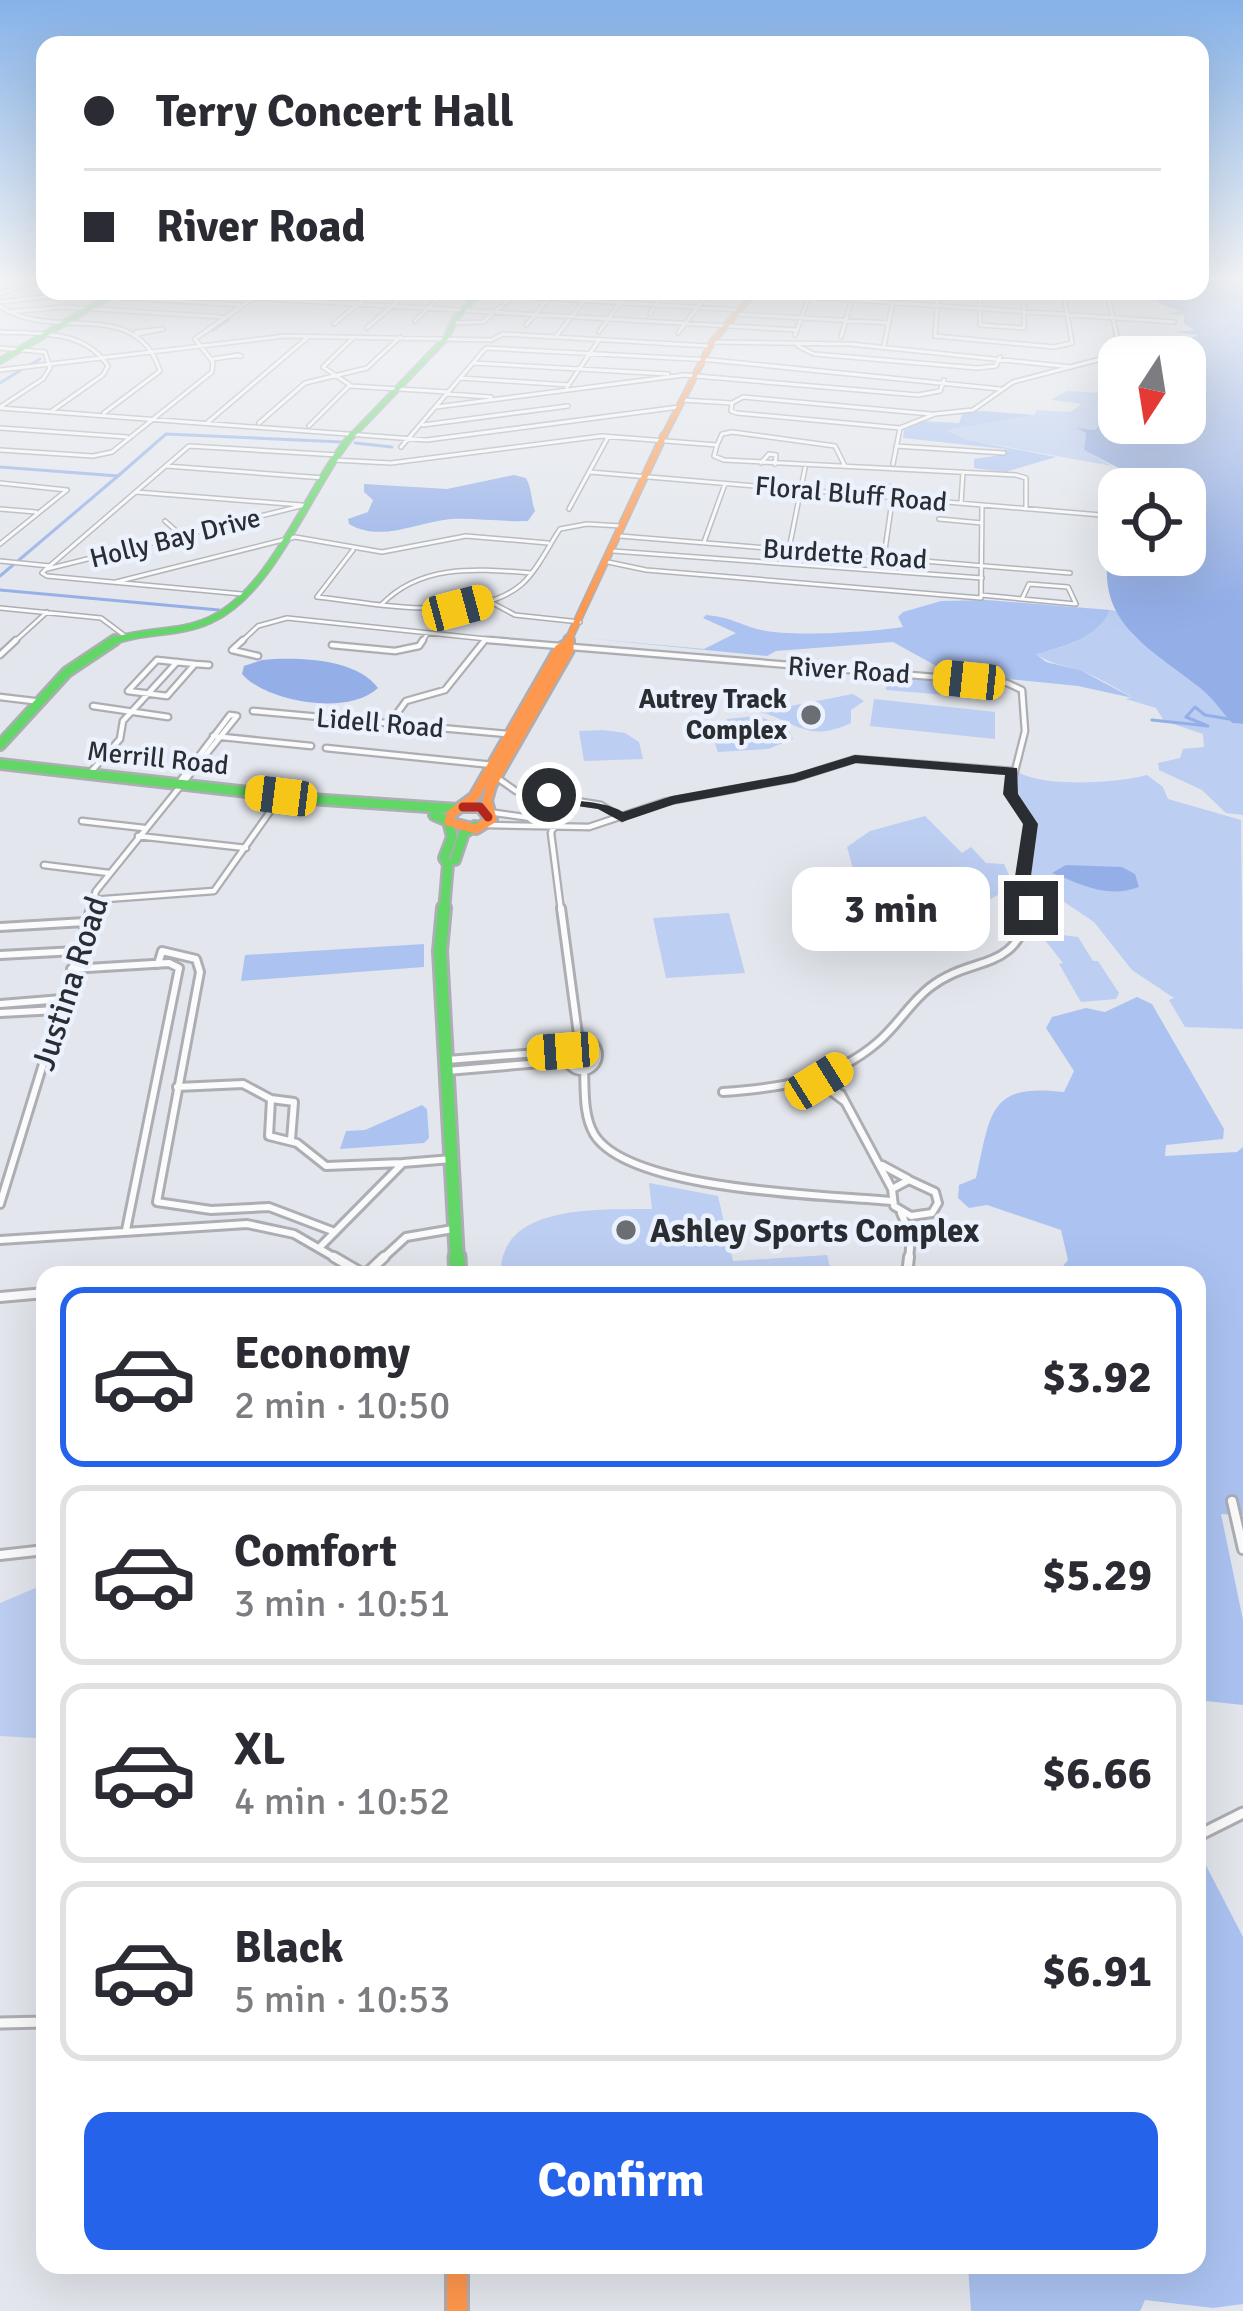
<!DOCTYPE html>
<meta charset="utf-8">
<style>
:root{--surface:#fff;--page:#f7f7f7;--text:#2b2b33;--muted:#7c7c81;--line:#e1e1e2;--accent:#2563eb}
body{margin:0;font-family:Signika,sans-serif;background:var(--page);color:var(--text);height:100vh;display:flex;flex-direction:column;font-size:45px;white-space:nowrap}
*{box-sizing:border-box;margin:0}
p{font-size:39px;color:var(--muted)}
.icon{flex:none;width:66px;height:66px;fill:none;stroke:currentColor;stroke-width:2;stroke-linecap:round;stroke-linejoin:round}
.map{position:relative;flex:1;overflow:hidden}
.drawer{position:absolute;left:36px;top:1266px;width:1170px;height:1008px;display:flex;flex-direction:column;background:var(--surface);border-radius:24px;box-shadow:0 12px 48px #0002}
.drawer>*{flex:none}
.guide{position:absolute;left:36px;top:36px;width:1173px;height:264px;border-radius:24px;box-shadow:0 12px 48px #0002;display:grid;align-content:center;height:264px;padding:0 48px;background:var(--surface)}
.needle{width:78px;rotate:192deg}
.fabs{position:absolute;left:1098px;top:336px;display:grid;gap:24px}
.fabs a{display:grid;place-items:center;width:108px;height:108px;border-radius:24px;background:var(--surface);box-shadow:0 12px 48px #0002;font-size:60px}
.end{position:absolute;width:54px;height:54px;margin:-27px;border:15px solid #2a2d31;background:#fff;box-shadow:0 0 0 6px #fff}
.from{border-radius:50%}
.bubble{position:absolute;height:84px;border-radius:24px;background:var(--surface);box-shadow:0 12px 48px #0002;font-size:39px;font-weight:800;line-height:84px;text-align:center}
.car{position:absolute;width:36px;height:72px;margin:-36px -18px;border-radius:15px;box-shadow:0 0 9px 3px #0007;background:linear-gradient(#f5c518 24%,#345 0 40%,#f5c518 0 76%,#345 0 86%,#f5c518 0)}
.guide b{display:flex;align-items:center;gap:42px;height:114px;font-size:45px}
.guide b+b{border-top:3px solid var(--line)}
.guide i{width:30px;height:30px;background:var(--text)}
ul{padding:21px 0 0;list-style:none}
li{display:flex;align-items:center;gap:36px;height:180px;margin:0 24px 18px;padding:0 24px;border:6px solid var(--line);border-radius:24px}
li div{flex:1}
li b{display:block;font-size:45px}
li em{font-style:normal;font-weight:800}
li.on{border-color:var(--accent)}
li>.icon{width:108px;height:108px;stroke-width:1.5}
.primary-button{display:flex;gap:24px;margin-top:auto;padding:24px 48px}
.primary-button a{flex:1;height:138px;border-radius:24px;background:var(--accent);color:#fff;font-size:48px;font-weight:800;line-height:138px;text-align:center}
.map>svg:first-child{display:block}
.green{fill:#bccef2}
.forest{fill:#acc3f2}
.water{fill:#94afe8}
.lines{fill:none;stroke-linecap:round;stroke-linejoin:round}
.stream{stroke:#94afe8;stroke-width:3}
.street-far4-casing{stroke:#acaeb3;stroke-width:6}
.street-far3-casing{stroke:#acaeb3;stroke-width:9}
.street-far2-casing{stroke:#acaeb3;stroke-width:12}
.street-far1-casing{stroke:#acaeb3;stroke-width:14}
.street-casing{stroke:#acaeb3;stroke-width:15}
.fast-far4-casing{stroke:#acaeb3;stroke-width:8}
.fast-far3-casing{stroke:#acaeb3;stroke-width:9}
.fast-far2-casing{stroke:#acaeb3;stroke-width:14}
.fast-far1-casing{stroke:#acaeb3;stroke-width:18}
.fast-casing{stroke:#acaeb3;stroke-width:21}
.slow-far3-casing{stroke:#acaeb3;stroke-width:8}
.slow-far2-casing{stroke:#acaeb3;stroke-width:9}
.slow-far1-casing{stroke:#acaeb3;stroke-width:14}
.slow-casing{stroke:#acaeb3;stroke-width:26}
.jam-casing{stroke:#acaeb3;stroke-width:14}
.street-far4{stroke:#fbfbfc;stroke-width:3}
.street-far3{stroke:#fbfbfc;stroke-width:4.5}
.street-far2{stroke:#fbfbfc;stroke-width:6}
.street-far1{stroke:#fbfbfc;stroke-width:8}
.street{stroke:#fbfbfc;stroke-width:9}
.fast-far4{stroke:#63d668;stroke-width:4.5}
.fast-far3{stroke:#63d668;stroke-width:6}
.fast-far2{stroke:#63d668;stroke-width:9}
.fast-far1{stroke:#63d668;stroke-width:12}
.fast{stroke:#63d668;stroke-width:15}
.slow-far3{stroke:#ff974d;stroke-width:4.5}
.slow-far2{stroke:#ff974d;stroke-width:6}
.slow-far1{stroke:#ff974d;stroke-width:9}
.slow{stroke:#ff974d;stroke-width:20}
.jam{stroke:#b3261e;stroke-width:9}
.route{fill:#2a2d31}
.poi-dot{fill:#6b6e72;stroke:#ecf2fd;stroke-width:4.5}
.labels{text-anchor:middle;stroke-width:9;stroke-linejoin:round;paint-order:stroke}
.far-street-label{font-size:27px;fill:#2a2d31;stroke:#ecf2fd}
.far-poi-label{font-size:27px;font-weight:bold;fill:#2a2d31;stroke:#ecf2fd;text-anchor:end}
.street-label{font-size:33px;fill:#2a2d31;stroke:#ecf2fd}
.poi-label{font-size:33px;font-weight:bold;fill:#2a2d31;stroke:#ecf2fd;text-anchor:start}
</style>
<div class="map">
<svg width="1243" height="2311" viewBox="0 0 1243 2311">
<rect width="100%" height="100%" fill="#e3e6ec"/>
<path class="green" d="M1067,391L1119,394V407L1106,419L1111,423L1095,430L1077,429L1086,433L1084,450L1112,466L968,440L946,429L1034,415L1037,410L1070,412L1082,404L1051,400Z
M1110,610L1117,611L1133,635L1211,697L1232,723L1243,724V815L1226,813L1202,790L1159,770L1158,763L1180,758L1183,749L1204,747L1203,734L1164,721L1156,708L1126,699L1132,697C1116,688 1101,679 1084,672C1067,665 1050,665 1035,653C1063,649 1097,638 1110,610Z
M887,675L980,684L983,698L886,690Z
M853,694L864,701L851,710V723C807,743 799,723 760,712Z
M874,699L995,712V739L870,726Z
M757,716L786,726L793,739L768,749L718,752L710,729L726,727L727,719Z
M603,730L625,733L639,742L643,759L584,761L579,731Z
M1017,771C1040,788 1119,783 1147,775L1163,787L1168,799L1241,820L1243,1029L1185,1027L1169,1000L1174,998L1132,970L1094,922L1027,877L1035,824L1013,790Z
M925,816L962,853L971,847L986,863L1004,864L1010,877L1003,892L989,900L979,893L951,898L945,889L908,893L917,900L912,901L914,905L886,910L853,869L847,847L870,831Z
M729,913L745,973L666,978L653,918Z
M1055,927L1065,931L1062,935L1078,937L1093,961H1098L1119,993L1116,999L1081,1002L1059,964L1063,963L1044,939Z
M649,1183L718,1196L733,1261L827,1255L832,1275H501C498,1202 604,1210 652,1209Z
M45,1584V1695L36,1738L0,1736V1603Z"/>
<path class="forest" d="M982,411L1034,415L947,430L968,440L1056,457L1005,472L974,468V459L1001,455L1005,449L903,438L904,430L921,421L959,423L963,412Z
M987,600L1110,610C1097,639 1063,647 1036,654L1046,662L1080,670L1133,698L1078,686L949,673L893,642L776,651L767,656L584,638L704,649L736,633L703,618L706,615C731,617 740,625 761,630C791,637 872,632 903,627L898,617L903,612L941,601Z
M424,944V967L241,981L245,955Z
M1137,997L1152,1004L1224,1129L1223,1139L1166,1145L1165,1156L1237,1152L1243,1147V1515L1221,1514L1243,1620V1705L1197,1700V1275H1056L1068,1260L1061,1230L987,1205L969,1208L958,1198L959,1185L976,1178C991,1113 988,1083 1064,1092L1074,1071L1046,1028L1052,1017L1086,1008L1105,1012Z
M422,1105L427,1109L429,1138L424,1143L340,1149L346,1131L365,1130Z
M1197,1848L1243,1937V2304L1213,2308L1145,2300L1140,2311H971L968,2265H1197Z"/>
<path class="water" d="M1200,280H1243V724L1232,723C1221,711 1213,698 1200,688C1151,648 1095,624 1109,550L1119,548V555H1185V489H1140L1132,475L1084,450L1086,433L1076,428L1095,430L1119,407V423H1185V357H1175L1185,341L1198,335L1174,332L1195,330L1184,324V315L1165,314L1180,311L1159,303L1154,291H1200Z
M514,475L526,478C532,489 531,500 535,511L528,521C502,522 477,518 451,519C417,522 381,543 349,524L348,519L368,512L373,500L364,492V484L447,489Z
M262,660C296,657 356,658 378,688C347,717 265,701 242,674L244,666Z
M1066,865L1122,867L1135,874L1139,887C1106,899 1081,884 1052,873Z"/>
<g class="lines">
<path class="stream" d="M213,330L229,319
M28,366L40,359
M0,383L21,370
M355,443L392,447
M0,467L118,476L166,434L342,442
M19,560L118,476
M0,576L13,565
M0,590L219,610
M1152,720L1208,726L1186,717L1195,707L1205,715L1229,719"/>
<defs>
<path id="street-far4" d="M224,291L256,293
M430,291L739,310
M1024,291L1108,295
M754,293L1174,322
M0,294L38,280
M938,295L935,336L1054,347L1072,343L1065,301
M980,296V325L1024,328V298
M253,298L797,330
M0,302L70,294L240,305
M321,302L336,291
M0,306C52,343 136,295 160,371L104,413
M8,312L64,307L222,317
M650,314L664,291
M735,314L889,323
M415,321L444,292
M453,323L483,322L519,291
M334,324L373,291
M526,325L555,291
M367,328L409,291
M0,332C39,334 84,329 108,366L103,375L52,411
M136,332L163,329L137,334
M599,332L628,291
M678,333L710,291
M557,335L592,291
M795,335L811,291
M841,337L854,291
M493,339L503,334L709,346
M712,342L850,344L1071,367
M798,346L814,354L977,368L996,366L1000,357
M884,346L895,291
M0,348L45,352L50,368L43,379L0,407
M486,348L711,360L1000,389
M237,355L241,356H233Z
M213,359L233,356
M473,363L668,374
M0,370L285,336L492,340
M460,378L569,385
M350,386L448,392
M567,387L599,340
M447,394L491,397
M682,400L732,403L743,397L931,414
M732,403L731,411L737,413L900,428
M436,407L684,375L918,395L940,391L944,380
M0,408L427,440L679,407
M208,422L307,338
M259,423L305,383L367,368L400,337
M423,425L568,406
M309,426L350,385L323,367L352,339
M0,428L127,437
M717,445L714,456L724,460L1016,475L1026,478V509
M717,445L722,434L732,432L835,446L845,466
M896,446L1004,453
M401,447L485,349
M0,450L93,456L112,452L212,372L213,362L195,339L263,291
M333,460L391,463L602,436L717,445
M761,463L769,454L776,455L775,464
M893,464L900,428L935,414L973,410L1013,382L1116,355L1120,350L1107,291
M166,466L324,478
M590,472L1113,516
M0,483L67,490
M136,492L302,505
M878,496L880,486L894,487L884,557
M961,503L963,472
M0,509L36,512
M569,509L608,437
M939,519L982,523
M165,521L182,536
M620,536L1070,573
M704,542L725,484
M0,544L67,490
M789,549L805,468
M353,550L317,597C373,603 475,625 522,584C537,571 549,545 560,529L587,524L621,526
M613,551L982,578
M0,561L50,566
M608,562L646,570L981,598L982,505
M47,569L305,505
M45,570L189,446L338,455
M45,570L42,573L47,576L242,594
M116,582L295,537L382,552L466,536L548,543
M1029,584L1068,587L1076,604L1022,599Z
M981,595L1022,599
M487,600L515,615L580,622
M381,605C421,563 478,569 531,573
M0,608L101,618L125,636
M13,643L47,612
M240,643L258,626L287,618L524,643
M421,643L428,633"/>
<path id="street-far3" d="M243,640L232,650L258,656
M488,640L1007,683L1022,690L1025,731L1010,791L1030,824L1022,883L1030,911
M332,645L395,651L419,646L423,640
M0,655L16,640
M157,660L195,664L167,696L128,691Z
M195,664L209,665
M0,697L42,702
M93,706L168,717
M253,711L507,734
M390,723L406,701L445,690L485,640
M213,736L311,746
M326,748L493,765
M89,774L120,739L123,721L177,662
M496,777L516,791L546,798
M180,781L230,715
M549,795H557L558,798L549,801Z
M558,798L601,805L622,818
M552,801L556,820L551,833L561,911
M488,812L531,818L554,828
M82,821L144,828
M487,825L589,827L664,802L795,778L855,759L1012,771
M138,836L246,848
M44,865L109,873
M92,900L214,891L281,796
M90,911L96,891L237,716L230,715"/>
<path id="street-far2" d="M561,908L579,1042
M0,927L85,922
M0,955L76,951
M158,964L162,951L196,959L200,972L157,1202L211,1210L269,1207L335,1232
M71,969L169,963L179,968L126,1230
M0,1004L62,999
M0,1013L58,1010
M566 1055a16 16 0 1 1 32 0a16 16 0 1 1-32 0Z
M447,1060L563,1051
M584,1069C585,1090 583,1115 594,1134C628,1191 827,1195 891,1201
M447,1071L564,1061
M819,1081L841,1094L892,1189
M819,1082L844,1101
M177,1087L243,1084L271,1099L269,1136L297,1143L326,1166L403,1163
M723,1092C780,1088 833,1081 878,1042C897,1026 910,1003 929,988C973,953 1014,976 1031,908
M271,1099L294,1102L291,1140
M882,1165L908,1179
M909,1180L935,1192L938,1203L932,1213L911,1216L894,1206L892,1189Z
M0,1204L91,908
M901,1213L911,1236L909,1260
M0,1240L247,1224L294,1234L339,1260
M320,1247L403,1163L452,1159
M381,1260L406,1237L453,1229"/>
<path id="street-far1" d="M334,1257L365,1275
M365,1275L384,1257
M907,1275L909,1257
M0,1297L45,1293
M1232,1501L1243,1549
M0,1555L45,1550"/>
<path id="street" d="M1197,1836L1243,1813
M0,2023L45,2022"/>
<path id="fast-far4" d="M732,291L754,293
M0,361L119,291
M350,438L446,338L455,319L481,291"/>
<path id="fast-far3" d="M109,643C141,629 178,635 210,620C274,591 308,488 352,435"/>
<path id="fast-far2" d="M0,745L67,672L115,640
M0,764L310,799L458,809
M434,815L448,821L452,837L444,858L448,864L444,911
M455,860L464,833L475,826"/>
<path id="fast-far1" d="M444,908L440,951L457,1260"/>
<path id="fast" d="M457,1257L458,1275"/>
<path id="slow-far3" d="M663,438L712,342L756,291"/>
<path id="slow-far2" d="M567,643L664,435"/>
<path id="slow-far1" d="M449,822L451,814L474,797L559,649L567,644
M456,824L476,829L492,819L487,801L491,786L569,650V640"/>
<path id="slow" d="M457,2265V2311"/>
<path id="jam" d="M463,807H480L488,817"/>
</defs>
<use href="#street-far4" class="street-far4-casing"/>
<use href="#street-far3" class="street-far3-casing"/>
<use href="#street-far2" class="street-far2-casing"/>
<use href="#street-far1" class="street-far1-casing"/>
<use href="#street" class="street-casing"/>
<use href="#fast-far4" class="fast-far4-casing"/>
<use href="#fast-far3" class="fast-far3-casing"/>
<use href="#fast-far2" class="fast-far2-casing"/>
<use href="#fast-far1" class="fast-far1-casing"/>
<use href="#fast" class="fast-casing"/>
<use href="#slow-far3" class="slow-far3-casing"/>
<use href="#slow-far2" class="slow-far2-casing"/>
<use href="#slow-far1" class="slow-far1-casing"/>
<use href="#slow" class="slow-casing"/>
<use href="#jam" class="jam-casing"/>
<use href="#street-far4" class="street-far4"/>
<use href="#street-far3" class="street-far3"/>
<use href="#street-far2" class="street-far2"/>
<use href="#street-far1" class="street-far1"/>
<use href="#street" class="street"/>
<use href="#fast-far4" class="fast-far4"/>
<use href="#fast-far3" class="fast-far3"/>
<use href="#fast-far2" class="fast-far2"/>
<use href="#fast-far1" class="fast-far1"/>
<use href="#fast" class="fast"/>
<use href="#slow-far3" class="slow-far3"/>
<use href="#slow-far2" class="slow-far2"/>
<use href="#slow-far1" class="slow-far1"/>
<use href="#slow" class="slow"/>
<use href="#jam" class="jam"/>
</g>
<linearGradient id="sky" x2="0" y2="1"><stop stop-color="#86b2e8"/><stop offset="0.46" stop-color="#f2f4f6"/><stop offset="1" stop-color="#f2f4f6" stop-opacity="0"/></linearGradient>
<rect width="1243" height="603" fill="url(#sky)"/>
<path class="route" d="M855,755L1017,768L1018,794L1038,824L1030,883L1036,912H1025L1014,883L1023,824L1003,794L1005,775L856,763L795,782L675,804L622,822L598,809L542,801L549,790C568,805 600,798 623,812L672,796L793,774Z"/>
<g class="poi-dot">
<circle cx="811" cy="715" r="12"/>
<circle cx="626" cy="1230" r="12"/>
</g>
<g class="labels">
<g class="far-street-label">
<text transform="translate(851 494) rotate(5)" y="9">Floral Bluff Road</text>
<text transform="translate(175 538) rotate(-14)" y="9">Holly Bay Drive</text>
<text transform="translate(845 554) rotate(4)" y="9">Burdette Road</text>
<text transform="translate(849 670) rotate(4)" y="9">River Road</text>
<text transform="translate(380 723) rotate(5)" y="9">Lidell Road</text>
<text transform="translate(158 758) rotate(6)" y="9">Merrill Road</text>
</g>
<g class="far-poi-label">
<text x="787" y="708">Autrey Track<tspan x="787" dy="31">Complex</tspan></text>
</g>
<g class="street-label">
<text transform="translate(69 983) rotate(-72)" y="12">Justina Road</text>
</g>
<g class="poi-label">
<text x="650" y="1242">Ashley Sports Complex</text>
</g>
</g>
</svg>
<div class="fabs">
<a><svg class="needle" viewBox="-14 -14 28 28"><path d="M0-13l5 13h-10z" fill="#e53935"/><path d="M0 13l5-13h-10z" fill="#7c7c81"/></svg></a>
<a><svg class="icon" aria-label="locate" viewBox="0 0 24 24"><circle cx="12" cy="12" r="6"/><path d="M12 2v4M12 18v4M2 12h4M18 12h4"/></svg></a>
</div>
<i class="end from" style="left:549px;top:795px"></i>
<i class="end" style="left:1031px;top:908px"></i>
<div class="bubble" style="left:792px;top:867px;width:198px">3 min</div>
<i class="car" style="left:458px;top:608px;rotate:75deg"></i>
<i class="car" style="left:969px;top:680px;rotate:276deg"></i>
<i class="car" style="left:281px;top:796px;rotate:277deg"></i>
<i class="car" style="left:563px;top:1051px;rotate:266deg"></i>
<i class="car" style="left:819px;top:1081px;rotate:58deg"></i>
<div class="guide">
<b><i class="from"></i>Terry Concert Hall</b>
<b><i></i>River Road</b>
</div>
<section class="drawer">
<ul>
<li class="on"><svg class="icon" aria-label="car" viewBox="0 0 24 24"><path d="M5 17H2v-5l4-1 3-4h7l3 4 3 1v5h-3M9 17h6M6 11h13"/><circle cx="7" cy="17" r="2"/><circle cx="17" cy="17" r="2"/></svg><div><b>Economy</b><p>2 min · 10:50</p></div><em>$3.92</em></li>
<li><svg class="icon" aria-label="car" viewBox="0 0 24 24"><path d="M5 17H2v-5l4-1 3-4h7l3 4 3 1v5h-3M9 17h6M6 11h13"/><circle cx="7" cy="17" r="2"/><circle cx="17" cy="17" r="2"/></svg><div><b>Comfort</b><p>3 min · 10:51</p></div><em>$5.29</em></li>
<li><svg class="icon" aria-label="car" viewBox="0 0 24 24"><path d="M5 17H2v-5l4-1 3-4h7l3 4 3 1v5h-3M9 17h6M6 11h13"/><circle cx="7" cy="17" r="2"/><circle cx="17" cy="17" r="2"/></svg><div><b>XL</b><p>4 min · 10:52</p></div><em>$6.66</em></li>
<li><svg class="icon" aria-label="car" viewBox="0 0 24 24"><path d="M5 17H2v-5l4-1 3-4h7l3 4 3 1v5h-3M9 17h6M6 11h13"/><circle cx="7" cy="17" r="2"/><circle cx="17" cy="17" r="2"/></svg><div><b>Black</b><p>5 min · 10:53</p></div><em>$6.91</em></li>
</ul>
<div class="primary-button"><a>Confirm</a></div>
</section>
</div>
